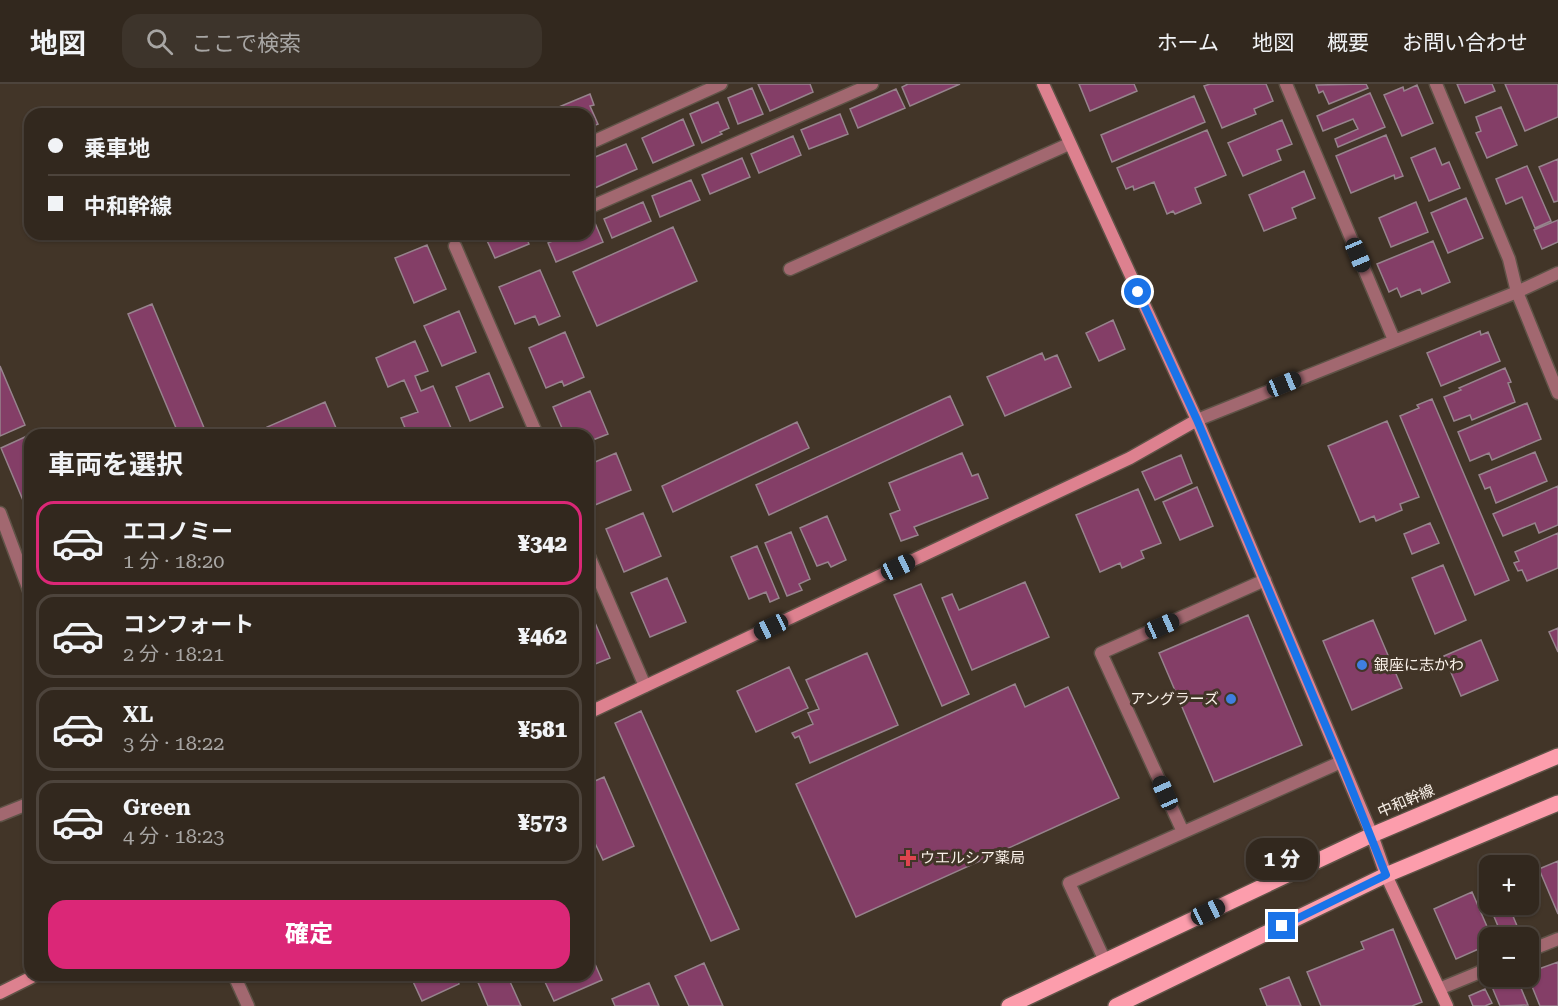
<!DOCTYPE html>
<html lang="ja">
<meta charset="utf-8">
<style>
:root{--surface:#32281e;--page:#3d342b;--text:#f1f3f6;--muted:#a8a6a4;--line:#4d443c;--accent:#db2777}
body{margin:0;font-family:"Roboto Serif","Noto Sans JP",serif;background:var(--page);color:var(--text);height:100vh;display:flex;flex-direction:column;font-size:22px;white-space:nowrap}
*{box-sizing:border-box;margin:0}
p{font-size:20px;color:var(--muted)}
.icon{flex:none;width:33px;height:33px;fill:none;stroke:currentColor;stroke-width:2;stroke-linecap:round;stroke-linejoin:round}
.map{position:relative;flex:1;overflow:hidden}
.sheet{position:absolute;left:24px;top:345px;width:570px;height:552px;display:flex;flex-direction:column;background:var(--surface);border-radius:18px;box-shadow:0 2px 4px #0004,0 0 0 2px var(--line)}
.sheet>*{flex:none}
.top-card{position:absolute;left:24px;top:24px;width:570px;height:132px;border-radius:18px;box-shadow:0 2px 4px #0004,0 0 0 2px var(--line);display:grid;align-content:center;height:132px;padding:0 24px;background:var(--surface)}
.buttons{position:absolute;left:1479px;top:771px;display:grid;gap:12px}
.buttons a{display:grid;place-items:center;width:60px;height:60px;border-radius:12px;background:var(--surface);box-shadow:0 2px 4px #0004,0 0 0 2px var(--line);font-size:30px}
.end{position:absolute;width:27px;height:27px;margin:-14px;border:8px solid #1a73e8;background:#fff;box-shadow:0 0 0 3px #fff}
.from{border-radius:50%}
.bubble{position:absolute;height:42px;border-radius:18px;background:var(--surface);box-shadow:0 2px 4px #0004,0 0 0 2px var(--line);font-size:20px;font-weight:800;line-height:42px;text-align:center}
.car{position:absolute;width:18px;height:36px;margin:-18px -9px;border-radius:8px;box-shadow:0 0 4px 2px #0007;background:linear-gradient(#222 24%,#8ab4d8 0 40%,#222 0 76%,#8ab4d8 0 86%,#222 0)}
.top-card b{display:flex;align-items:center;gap:21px;height:57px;font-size:22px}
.top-card b+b{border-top:2px solid var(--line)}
.top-card i{width:15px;height:15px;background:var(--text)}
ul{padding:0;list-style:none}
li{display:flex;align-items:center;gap:18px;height:84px;margin:0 12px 9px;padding:0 12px;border:3px solid var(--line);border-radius:18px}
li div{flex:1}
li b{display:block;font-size:22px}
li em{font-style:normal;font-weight:800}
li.on{border-color:var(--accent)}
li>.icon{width:54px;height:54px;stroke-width:1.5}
h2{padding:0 24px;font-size:27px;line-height:72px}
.action{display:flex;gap:12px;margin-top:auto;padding:12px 24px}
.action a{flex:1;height:69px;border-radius:18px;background:var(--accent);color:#fff;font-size:24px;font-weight:800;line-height:69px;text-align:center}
header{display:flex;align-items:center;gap:36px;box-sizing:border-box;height:84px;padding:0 30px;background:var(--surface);border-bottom:2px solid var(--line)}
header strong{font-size:28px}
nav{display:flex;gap:33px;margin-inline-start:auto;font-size:21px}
.search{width:420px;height:54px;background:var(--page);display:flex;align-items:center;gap:15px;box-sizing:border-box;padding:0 21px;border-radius:18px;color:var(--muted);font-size:22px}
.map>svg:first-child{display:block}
.building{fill:#843e67;stroke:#97838d;stroke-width:1.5}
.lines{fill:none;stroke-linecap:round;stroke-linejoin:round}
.lane-casing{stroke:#5f5347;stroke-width:15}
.street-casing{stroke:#5f5347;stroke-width:15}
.secondary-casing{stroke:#5f5347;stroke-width:15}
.primary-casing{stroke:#5f5347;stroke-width:18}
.lane{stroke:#a26870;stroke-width:12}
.street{stroke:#a26870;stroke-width:12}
.secondary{stroke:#dd818f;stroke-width:12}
.primary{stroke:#fc9dac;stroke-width:15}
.route{stroke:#1a73e8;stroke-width:8}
.shop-dot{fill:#3f7fe0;stroke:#423528;stroke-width:2}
.health-dot{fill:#e0444e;stroke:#423528;stroke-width:2}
.labels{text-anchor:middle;stroke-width:6;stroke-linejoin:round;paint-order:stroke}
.poi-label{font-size:15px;fill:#faf2ea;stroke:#423528;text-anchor:start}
.street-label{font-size:15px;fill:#faf2ea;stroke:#423528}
</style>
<header>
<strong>地図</strong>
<div class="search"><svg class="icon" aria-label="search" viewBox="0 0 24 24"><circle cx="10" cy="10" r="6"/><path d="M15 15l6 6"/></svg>ここで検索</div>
<nav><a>ホーム</a><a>地図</a><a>概要</a><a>お問い合わせ</a></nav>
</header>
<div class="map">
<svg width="1558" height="922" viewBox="0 0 1558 922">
<rect width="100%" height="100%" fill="#423528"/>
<path class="building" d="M758,0H810L813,8L770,27Z
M908,0H960L910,22L902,3Z
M1079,0H1134L1137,7L1090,27Z
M1210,0H1266L1273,17L1254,25L1256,30L1222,44L1204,2Z
M1366,0L1368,4L1329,20L1323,7L1319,9L1316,1Z
M1457,0H1492L1495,7L1465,19Z
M1505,0H1558V33L1525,47Z
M1417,1L1433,39L1402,52L1384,11L1403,3L1404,7Z
M752,4L763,30L738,40L728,14Z
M896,5L905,24L858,44L850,25Z
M1370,9L1385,43L1338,63L1335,55L1358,45L1353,35L1323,47L1317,32Z
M590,10L594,21L590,22L598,40L588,44V30H548L547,28Z
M1194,12L1205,38L1112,78L1101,51Z
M718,18L729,44L720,48L722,50L702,59L690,30Z
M1501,23L1517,61L1487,74L1476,49L1481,47L1476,33Z
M840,30L848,50L809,65L801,46Z
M683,35L694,61L653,79L642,54Z
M1282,36L1292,60L1277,66L1281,76L1243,92L1228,59Z
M1207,46L1226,91L1195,104L1201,119L1175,130L1173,127L1167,130L1154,98L1134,106L1133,102L1126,105L1117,84Z
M1386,51L1403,92L1395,95L1394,91L1351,109L1336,72Z
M793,52L801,71L759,89L751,70Z
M626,60L637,85L588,107V92L590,91L588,76Z
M1435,64L1442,81L1449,78L1460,104L1429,117L1411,74Z
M742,74L750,93L710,110L702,91Z
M1558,75V117L1554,118L1539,83Z
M1527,82L1551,137L1535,144L1522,113L1506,120L1496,95Z
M1304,87L1315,114L1292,124L1296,134L1264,147L1249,111Z
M691,96L700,116L660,133L652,112Z
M1466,114L1483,154L1448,169L1431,129Z
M643,118L651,137L612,154L604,135Z
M1416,118L1428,148L1391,163L1379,134Z
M1558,136V158L1542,165L1534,146Z
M595,139L603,158L556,178L548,159L568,150H588V141Z
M673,143L697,197L597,242L573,188Z
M386,150H404L389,156Z
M484,150H525L529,160L495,174Z
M1433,157L1450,198L1422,210L1420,205L1401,213L1397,204L1389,208L1377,180Z
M427,161L446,205L414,219L395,174Z
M540,186L560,232L539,241L535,232L515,240L499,203Z
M152,220L205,346L193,351H179L128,230Z
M459,227L476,268L442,282L424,242Z
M1113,236L1125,265L1099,277L1086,249Z
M1480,247L1481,251L1488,248L1500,277L1441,302L1427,269Z
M565,248L584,293L564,302L562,297L546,304L529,264Z
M415,257L428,287L415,292L421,307L433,302L454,351H408L401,334L418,328L404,296L388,303L376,274Z
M1042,269L1045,276L1057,271L1071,303L1005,332L987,293Z
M0,282L25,341L0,352Z
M1505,284L1511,298L1508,299L1515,318L1472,336L1470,331L1454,337L1444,313L1461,306L1459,304Z
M489,289L503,323L470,337L456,303Z
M590,307L608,350L588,358V351H565L553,323Z
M950,312L963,341L769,431L756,401Z
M1432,315L1509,496L1475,511L1400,332L1419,324L1417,321Z
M325,318L339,351H271L267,343Z
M1527,319L1541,355L1492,376L1489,369L1470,377L1458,348Z
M1387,337L1419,413L1400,420L1402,426L1376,437L1374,432L1360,438L1328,362Z
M797,338L809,364L673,428L662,402Z
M27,352L30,359V433L1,364Z
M1535,368L1547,397L1496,419L1490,403L1485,405L1479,391Z
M616,369L631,406L595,421L588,405V381Z
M962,369L972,392L978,390L988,414L914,443L918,451L901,457L890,430L900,426L889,399Z
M1181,371L1192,399L1155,416L1142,388Z
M1558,402V441L1539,449L1535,439L1503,452L1493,430Z
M1197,403L1213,442L1180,456L1163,418Z
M1138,405L1161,459L1141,467L1144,474L1122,484L1120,479L1100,488L1076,431Z
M643,429L661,472L624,488L606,445Z
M827,432L846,476L831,483L828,478L817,482L800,444Z
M1430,439L1439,459L1412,470L1404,450Z
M791,448L810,495L799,500L802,506L787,512L765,459Z
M1558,449V484L1527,497L1522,486L1518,487L1514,479L1519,477L1515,468Z
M757,462L779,514L770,518L766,508L749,515L731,473Z
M1443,481L1466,536L1435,550L1412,494Z
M667,494L686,538L650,553L631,509Z
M1025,498L1049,553L972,586L942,514L952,510L959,526Z
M921,500L969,610L942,622L894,511Z
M1248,531L1302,661L1214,698L1159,569Z
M593,534L610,574L588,583V536Z
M1373,536L1402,604L1352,626L1323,557Z
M1558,544V568L1549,548Z
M1481,556L1498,596L1461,612L1444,572Z
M867,569L898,641L810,679L799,652L795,654L792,649L813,640L808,629L819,625L806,596Z
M789,583L808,624L756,648L737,607Z
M1015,600L1025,623L1068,603L1119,714L856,833L796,700Z
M641,627L739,845L711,857L615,639Z
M604,693L634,762L603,776L594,757L588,760V700Z
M1558,777V830L1539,785Z
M1490,801V820H1508L1522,854H1503L1482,804Z
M1472,808L1492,854H1490V860L1456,875L1434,825Z
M1393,845L1422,918L1412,922H1321L1307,888L1364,865L1361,858Z
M588,864L602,896L554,917L545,898L555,894L554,891H588Z
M1558,878V922H1540L1531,900L1537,898L1533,887Z
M704,879L723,922H689L675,892Z
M410,891H455L459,900L422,917Z
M487,891H507L521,922H488L477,896Z
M1516,892L1528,921L1500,922L1492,903Z
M1289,893L1301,922H1267L1260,905Z
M649,899L659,922H615L612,915Z
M1485,905L1492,919L1485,922H1473L1469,912Z"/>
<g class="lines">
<defs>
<path id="lane" d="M588,124L872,0
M1183,748L1101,569L1265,496
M1105,877L1069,799L1341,678"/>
<path id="street" d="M1286,0L1394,256
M1436,0L1509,175L1517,208L1558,309
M588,60L721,0
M455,162L537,351
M790,185L1069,60
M1197,336L1517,208L1558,189
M0,429L30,509
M588,470L645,602
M0,731L30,719
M1528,867L1558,855
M234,891L248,922
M1439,905L1490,884"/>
<path id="secondary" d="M1043,0L1197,336L1372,751L1386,791L1447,922
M588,629L1130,374L1197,336
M0,909L36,891"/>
<path id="primary" d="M1009,922L1372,751L1558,672
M1116,922L1386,791L1558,719"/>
</defs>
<use href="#lane" class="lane-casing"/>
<use href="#street" class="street-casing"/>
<use href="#secondary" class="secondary-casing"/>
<use href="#primary" class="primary-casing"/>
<use href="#lane" class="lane"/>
<use href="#street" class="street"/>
<use href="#secondary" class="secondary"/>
<use href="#primary" class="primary"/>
</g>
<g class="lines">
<path class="route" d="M1138,208L1197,336L1341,678L1386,791L1282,842"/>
</g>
<g class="shop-dot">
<circle cx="1362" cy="581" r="6"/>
<circle cx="1231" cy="615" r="6"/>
</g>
<path class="health-dot" d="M905 765h6v6h6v6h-6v6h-6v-6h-6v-6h6z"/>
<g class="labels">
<g class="poi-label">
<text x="1374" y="586">銀座に志かわ</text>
<text x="1219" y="620" text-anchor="end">アングラーズ</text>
<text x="920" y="779">ウエルシア薬局</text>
</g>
<g class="street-label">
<text transform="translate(1406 717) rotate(-23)" y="5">中和幹線</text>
</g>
</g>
</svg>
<div class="buttons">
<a>+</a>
<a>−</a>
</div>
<i class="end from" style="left:1138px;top:208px"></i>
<i class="end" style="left:1282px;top:842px"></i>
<div class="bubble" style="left:1246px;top:754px;width:72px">1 分</div>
<i class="car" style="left:1358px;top:171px;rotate:157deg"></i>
<i class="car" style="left:1284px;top:300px;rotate:68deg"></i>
<i class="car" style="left:898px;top:483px;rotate:65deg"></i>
<i class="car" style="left:1162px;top:542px;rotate:66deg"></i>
<i class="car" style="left:771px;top:543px;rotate:245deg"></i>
<i class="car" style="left:1165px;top:709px;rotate:336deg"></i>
<i class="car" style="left:1208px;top:828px;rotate:65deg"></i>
<div class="top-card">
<b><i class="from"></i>乗車地</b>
<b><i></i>中和幹線</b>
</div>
<section class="sheet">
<h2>車両を選択</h2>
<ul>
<li class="on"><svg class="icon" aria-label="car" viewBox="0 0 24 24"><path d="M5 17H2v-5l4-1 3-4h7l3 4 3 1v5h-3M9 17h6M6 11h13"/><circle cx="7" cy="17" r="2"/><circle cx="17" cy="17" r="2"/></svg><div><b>エコノミー</b><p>1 分 · 18:20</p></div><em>¥342</em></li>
<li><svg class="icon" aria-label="car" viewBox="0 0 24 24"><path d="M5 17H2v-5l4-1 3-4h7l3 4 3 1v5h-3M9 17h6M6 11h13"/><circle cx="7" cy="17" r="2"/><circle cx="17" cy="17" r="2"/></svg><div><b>コンフォート</b><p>2 分 · 18:21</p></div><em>¥462</em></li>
<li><svg class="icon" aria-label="car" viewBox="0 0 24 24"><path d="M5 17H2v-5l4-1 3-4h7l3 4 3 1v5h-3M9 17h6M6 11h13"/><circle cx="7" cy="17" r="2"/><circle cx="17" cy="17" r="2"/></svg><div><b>XL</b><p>3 分 · 18:22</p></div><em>¥581</em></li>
<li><svg class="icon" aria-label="car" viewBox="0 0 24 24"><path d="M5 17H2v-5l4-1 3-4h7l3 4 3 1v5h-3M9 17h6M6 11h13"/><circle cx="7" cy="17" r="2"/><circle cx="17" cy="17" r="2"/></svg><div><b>Green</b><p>4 分 · 18:23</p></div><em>¥573</em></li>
</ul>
<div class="action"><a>確定</a></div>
</section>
</div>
